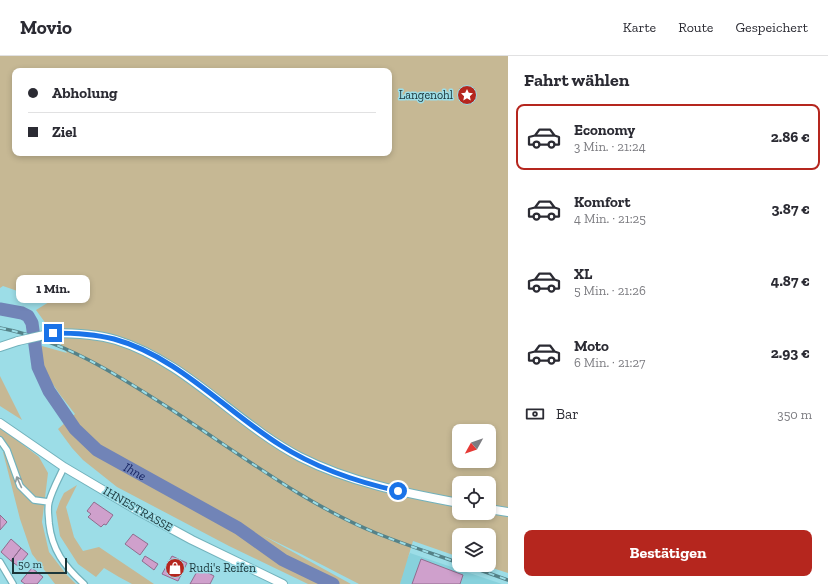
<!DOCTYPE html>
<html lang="de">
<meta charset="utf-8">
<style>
:root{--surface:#fff;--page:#f2f2f3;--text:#2b2b33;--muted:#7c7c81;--line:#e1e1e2;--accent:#b5261e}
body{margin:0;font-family:"Zilla Slab",serif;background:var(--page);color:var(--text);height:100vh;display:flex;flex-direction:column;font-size:15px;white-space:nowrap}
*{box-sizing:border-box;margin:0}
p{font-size:13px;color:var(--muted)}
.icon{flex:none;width:22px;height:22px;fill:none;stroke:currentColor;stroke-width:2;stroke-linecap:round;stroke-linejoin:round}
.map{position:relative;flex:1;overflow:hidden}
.sheet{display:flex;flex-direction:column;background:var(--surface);width:320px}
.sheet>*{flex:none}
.hud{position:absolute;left:12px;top:12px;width:380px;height:88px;border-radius:8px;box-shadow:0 2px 6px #0003;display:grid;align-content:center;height:88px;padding:0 16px;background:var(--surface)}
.needle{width:26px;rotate:230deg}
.controls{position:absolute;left:452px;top:368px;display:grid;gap:8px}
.controls a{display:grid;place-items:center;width:44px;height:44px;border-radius:8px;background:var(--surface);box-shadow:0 2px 6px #0003;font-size:20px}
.scale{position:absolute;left:12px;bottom:10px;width:55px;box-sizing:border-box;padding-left:4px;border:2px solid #1b363a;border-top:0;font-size:11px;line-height:14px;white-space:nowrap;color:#1b363a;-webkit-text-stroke:3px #9cdde7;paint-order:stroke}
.end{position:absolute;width:18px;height:18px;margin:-9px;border:5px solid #1a73e8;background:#fff;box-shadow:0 0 0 2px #fff}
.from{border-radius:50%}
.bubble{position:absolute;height:28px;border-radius:8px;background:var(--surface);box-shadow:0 2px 6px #0003;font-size:13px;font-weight:700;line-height:28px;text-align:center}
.hud b{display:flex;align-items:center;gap:14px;height:38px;font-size:15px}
.hud b+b{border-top:1px solid var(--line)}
.hud i{width:10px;height:10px;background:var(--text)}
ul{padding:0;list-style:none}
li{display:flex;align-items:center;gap:12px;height:66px;margin:0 8px 6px;padding:0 8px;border:2px solid transparent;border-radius:8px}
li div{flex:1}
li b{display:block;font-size:15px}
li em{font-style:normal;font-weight:700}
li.on{border-color:var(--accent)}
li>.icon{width:36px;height:36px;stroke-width:1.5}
h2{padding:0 16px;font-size:18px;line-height:48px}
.pay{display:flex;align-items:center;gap:10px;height:44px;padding:0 16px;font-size:15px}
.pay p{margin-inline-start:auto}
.action{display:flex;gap:8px;margin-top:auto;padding:8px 16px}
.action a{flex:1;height:46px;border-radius:8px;background:var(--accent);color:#fff;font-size:16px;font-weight:700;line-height:46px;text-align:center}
header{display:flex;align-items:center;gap:24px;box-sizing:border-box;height:56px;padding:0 20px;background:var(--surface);border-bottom:1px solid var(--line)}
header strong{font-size:19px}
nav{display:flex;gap:22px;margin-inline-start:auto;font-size:14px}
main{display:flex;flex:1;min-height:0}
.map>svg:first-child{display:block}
.built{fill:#87d1dc}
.green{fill:#c6b894;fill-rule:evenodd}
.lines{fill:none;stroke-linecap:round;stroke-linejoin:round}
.river{stroke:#7184b7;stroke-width:13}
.building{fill:#cfa0cc;stroke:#906c8e}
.street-casing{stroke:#72b2bc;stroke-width:8}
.secondary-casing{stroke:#72b2bc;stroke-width:10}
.street{stroke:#fff;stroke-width:5.5}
.secondary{stroke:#fff;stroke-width:8}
.rail-casing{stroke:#558288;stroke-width:3.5}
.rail{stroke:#9cdde7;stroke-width:2;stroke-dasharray:6;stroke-linecap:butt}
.secondary-bridge-casing{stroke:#72b2bc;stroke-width:10;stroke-linecap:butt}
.secondary-bridge{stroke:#fff;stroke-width:8}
.oneway{stroke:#8d9a9c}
.route{stroke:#1a73e8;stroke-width:5}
.labels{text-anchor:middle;stroke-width:3;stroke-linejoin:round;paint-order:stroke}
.poi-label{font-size:12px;fill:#1b363a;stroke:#9cdde7;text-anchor:end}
.street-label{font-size:12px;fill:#1b363a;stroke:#9cdde7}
.water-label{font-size:13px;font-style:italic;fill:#172563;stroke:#9cdde7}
</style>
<header>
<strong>Movio</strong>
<nav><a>Karte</a><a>Route</a><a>Gespeichert</a></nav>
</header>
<main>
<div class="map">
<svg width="508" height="528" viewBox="0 0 508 528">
<rect width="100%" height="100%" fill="#9cdde7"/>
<path class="built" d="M410,497L502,528H400L405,507Z"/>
<path class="green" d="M0,0H508V517L483,509H489V479H459V501L413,485L400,528H359L299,497L262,479L351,528H308L229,490L117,431L83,404L72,392L58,373L75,358C60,338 39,316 42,290L67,297L36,254L49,246L3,230L0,232ZM15,15H389V97H15ZM459,375H489V405H459ZM459,427H489V457H459Z
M0,320L22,364L0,350Z
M0,371L39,401L48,417L42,466L49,496L66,518L76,528H55L32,498L20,463L3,396L9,394L0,382Z
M77,429L66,451L74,481L83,495L99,491L154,528H132L119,521L104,512L96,521L78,508L60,480L56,456L60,445L64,437Z"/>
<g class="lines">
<path class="river" id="s1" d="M0,253L22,257L28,260L32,267L38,311L49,335L75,373L97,394L238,472L283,504L333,528"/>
</g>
<path class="building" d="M94,446L113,459L106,469L104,468L101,471L88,461L91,458L87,455Z
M0,459L7,466L0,474Z
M133,478L148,488L140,499L125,488Z
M11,483L21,492L11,505L1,496Z
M21,492L28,498L18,510L11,505Z
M145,500L158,508L154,514L142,505Z
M172,500L187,507L178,525L162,518Z
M421,503L463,519L460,528H412Z
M32,512L43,521L37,528H25L21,525Z
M199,512L214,520L210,528H190Z"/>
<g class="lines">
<defs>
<path id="street" d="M0,384L7,394L20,430L34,444L49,446
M64,411C59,422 52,434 49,446C47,453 49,461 49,467C52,494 64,510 84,528
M0,506L13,528"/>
<path id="secondary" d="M53,277C75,277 96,278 116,284C187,306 235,367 300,401C349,426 405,437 459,447
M0,291L18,285
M0,367L64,411L135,453L192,484L283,528
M489,453L508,456"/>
</defs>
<use href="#street" class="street-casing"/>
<use href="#secondary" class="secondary-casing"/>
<use href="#street" class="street"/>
<use href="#secondary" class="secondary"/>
<defs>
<path id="rail" d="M0,272C63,284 116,318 169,352C212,380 254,410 298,437C323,452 349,466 376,477C403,488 431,497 459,507
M466,509L508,524"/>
</defs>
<use href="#rail" class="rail-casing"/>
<use href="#rail" class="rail"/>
<defs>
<path id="secondary-bridge" d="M18,285L53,277"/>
</defs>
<use href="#secondary-bridge" class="secondary-bridge-casing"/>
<use href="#secondary-bridge" class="secondary-bridge"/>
</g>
<defs><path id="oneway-shaft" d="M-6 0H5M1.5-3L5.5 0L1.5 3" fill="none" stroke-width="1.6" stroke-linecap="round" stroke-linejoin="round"/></defs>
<use class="oneway" href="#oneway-shaft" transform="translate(19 426) rotate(-114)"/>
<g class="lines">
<path class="route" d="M53,277C74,277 94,278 114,283C177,300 226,355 280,389C316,412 357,426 398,435"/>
</g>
<defs>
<symbol id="sight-disc" viewBox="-11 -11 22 22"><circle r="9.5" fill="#b5261e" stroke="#9cdde7"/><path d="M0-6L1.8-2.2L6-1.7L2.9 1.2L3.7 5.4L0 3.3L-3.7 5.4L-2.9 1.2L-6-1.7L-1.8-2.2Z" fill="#fff"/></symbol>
<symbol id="shop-disc" viewBox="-11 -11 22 22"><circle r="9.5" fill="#b5261e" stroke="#9cdde7"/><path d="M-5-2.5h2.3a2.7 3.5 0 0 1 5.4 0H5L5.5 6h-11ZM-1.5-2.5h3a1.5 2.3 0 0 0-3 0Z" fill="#fff"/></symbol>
</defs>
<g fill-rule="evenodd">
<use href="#sight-disc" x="456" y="28" width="22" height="22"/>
<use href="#shop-disc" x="164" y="501" width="22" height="22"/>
</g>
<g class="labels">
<g class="poi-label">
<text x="453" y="43">Langenohl</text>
<text x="189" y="516" text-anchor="start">Rudi's Reifen</text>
</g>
<g class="street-label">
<text transform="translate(138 453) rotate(30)" y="4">IHNESTRASSE</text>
</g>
<g class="water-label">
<text dy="5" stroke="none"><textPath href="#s1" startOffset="228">Ihne</textPath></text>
</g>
</g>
</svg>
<div class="controls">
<a><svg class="needle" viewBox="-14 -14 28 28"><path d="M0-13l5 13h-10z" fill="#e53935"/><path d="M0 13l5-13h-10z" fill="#7c7c81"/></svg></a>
<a><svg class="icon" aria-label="locate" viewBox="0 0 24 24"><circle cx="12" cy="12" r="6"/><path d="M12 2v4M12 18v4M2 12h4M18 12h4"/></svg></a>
<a><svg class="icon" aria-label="layers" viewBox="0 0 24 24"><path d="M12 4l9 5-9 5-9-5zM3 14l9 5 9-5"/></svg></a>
</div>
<div class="scale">50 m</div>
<i class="end from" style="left:398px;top:435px"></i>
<i class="end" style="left:53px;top:277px"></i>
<div class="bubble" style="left:16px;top:219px;width:74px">1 Min.</div>
<div class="hud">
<b><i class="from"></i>Abholung</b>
<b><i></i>Ziel</b>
</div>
</div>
<section class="sheet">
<h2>Fahrt wählen</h2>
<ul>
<li class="on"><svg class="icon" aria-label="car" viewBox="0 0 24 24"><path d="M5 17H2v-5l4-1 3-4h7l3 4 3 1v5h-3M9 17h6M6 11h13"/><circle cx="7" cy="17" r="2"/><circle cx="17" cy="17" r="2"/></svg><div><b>Economy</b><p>3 Min. · 21:24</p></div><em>2.86 €</em></li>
<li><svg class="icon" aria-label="car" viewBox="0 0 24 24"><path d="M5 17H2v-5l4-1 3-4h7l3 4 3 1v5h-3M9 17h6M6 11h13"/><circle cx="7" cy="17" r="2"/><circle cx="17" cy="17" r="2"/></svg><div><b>Komfort</b><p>4 Min. · 21:25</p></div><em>3.87 €</em></li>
<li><svg class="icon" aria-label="car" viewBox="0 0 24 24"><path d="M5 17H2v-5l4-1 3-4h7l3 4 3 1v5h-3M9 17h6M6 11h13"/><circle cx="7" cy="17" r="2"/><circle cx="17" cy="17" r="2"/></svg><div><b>XL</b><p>5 Min. · 21:26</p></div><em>4.87 €</em></li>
<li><svg class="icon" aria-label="car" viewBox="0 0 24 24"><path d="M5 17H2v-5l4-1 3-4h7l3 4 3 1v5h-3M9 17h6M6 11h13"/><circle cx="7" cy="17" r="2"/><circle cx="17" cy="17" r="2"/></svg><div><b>Moto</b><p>6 Min. · 21:27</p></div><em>2.93 €</em></li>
</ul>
<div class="pay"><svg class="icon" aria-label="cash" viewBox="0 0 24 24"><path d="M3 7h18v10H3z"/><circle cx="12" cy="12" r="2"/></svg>Bar<p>350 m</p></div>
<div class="action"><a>Bestätigen</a></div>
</section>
</main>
